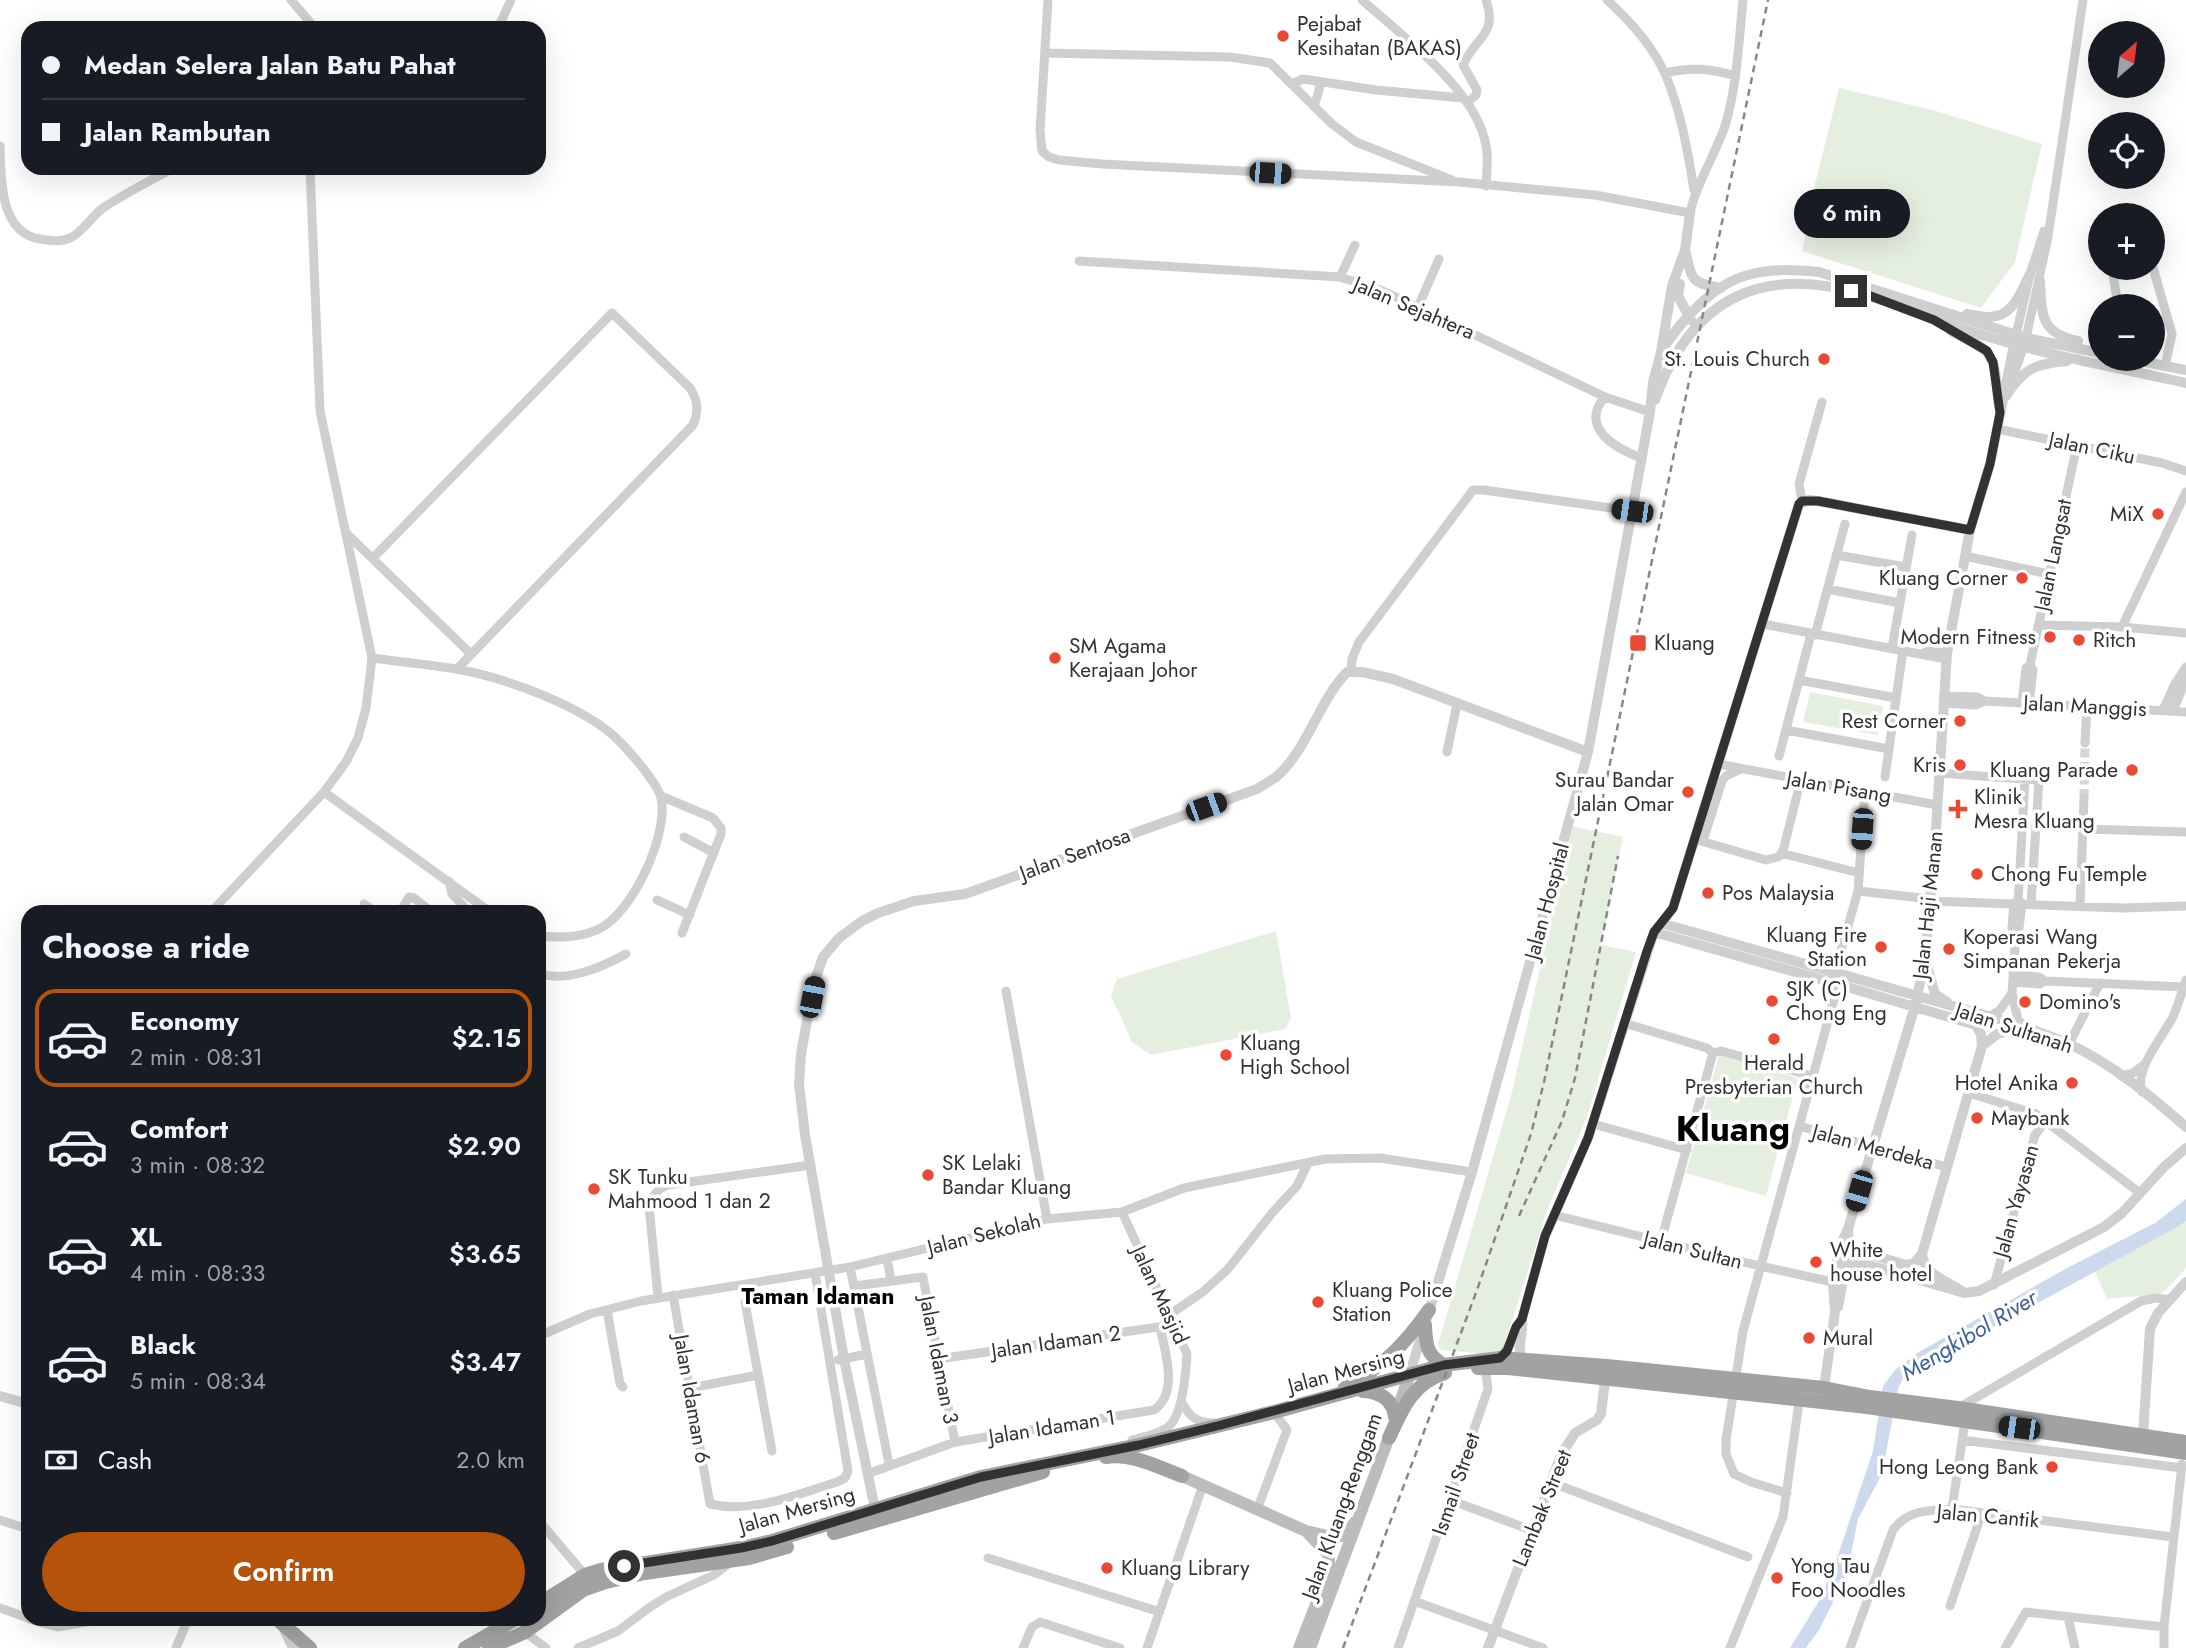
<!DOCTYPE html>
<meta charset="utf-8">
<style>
:root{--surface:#171b24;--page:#20242c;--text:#f1f3f6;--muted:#9ea1a6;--line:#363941;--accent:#b45309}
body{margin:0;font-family:Jost,sans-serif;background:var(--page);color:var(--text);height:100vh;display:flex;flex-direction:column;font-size:26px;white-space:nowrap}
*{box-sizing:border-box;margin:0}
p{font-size:23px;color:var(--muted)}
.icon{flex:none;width:38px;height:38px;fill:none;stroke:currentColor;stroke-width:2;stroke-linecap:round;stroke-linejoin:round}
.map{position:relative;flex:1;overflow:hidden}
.drawer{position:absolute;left:21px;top:905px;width:525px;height:721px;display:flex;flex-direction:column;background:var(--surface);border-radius:21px;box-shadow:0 7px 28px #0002}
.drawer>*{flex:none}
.banner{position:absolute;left:21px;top:21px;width:525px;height:154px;border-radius:21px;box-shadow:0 7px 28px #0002;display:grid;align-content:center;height:154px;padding:0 21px;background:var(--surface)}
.needle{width:46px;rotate:28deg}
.buttons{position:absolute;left:2088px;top:21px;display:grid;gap:14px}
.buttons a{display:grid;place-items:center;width:77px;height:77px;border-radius:50%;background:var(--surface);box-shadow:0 7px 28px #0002;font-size:35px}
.end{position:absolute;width:32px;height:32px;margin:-16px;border:9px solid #323232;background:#fff;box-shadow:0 0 0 4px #fff}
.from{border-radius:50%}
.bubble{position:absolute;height:49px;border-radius:24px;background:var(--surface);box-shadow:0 7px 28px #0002;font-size:23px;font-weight:600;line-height:49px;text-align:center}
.car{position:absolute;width:21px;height:42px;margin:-21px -10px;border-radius:9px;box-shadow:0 0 5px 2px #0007;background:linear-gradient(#222 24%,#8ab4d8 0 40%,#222 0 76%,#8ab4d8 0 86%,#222 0)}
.banner b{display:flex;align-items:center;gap:24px;height:66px;font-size:26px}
.banner b+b{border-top:2px solid var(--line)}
.banner i{width:18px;height:18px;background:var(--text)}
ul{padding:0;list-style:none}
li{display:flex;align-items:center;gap:21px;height:98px;margin:0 14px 10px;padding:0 7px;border:4px solid transparent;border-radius:21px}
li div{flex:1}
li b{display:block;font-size:26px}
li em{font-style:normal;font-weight:600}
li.active{border-color:var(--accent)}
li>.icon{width:63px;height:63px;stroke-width:1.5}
h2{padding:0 21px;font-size:32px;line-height:84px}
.pay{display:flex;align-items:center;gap:18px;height:77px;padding:0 21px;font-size:26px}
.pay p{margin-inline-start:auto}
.button{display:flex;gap:14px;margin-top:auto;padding:14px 21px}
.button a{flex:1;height:80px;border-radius:42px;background:var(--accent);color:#fff;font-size:28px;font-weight:600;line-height:80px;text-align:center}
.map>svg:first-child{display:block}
.green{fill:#e5efe0}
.water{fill:#cddaee}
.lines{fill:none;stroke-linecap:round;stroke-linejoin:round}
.minor-tunnel{stroke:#d6d6d6;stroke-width:9;stroke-dasharray:9 4.5;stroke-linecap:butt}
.minor{stroke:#cfcfcf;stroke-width:9}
.tertiary{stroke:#cfcfcf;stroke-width:10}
.secondary{stroke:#bcbcbc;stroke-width:12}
.trunk{stroke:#a2a2a2;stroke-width:14}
.rail{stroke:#878787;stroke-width:2.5;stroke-dasharray:7 5;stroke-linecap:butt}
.route{stroke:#323232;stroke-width:9}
.poi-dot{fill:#ea4a33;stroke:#fff;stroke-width:2.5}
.labels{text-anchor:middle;stroke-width:7;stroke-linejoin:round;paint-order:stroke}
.poi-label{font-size:21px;fill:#323232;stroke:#fff;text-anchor:start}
.street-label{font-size:21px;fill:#323232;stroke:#fff}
.neighbourhood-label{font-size:23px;font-weight:bold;fill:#000;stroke:#fff}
.water-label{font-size:23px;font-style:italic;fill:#3c6298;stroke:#fff}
.town-label{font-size:35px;font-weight:bold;fill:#000;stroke:#fff}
</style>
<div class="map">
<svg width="2186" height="1648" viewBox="0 0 2186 1648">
<rect width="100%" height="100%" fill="#fff"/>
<path class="green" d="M1839,88L1933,110L2042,144L2015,262L1981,308L1802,251L1815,184Z
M1810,692L1883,706L1878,735L1803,722Z
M1572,826L1623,837L1601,945L1636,952L1587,1117L1547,1210L1503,1350L1496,1355L1441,1350L1438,1344L1512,1092Z
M1276,931L1291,1018L1285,1029L1151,1055L1132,1042L1111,996L1117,979Z
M1719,1055L1798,1078L1766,1196L1686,1173Z
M2186,1221V1268L2166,1290L2159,1294L2107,1299L2095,1272Z"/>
<path class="water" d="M2186,1199V1221L2177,1227L1904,1376L1898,1389L1882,1474L1858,1519L1848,1569L1842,1584L1819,1630L1806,1648H1790L1819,1601L1836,1561L1873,1451L1883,1386L1895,1370L1919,1352L2067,1268L2155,1223Z"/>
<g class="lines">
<path class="minor-tunnel" d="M2084,798L2085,743"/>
<path class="minor" d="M291,0L315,28
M1048,0L1040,130L1042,151L1049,157L1059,160L1102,164L1459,182L1595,195L1690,213C1697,181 1716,154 1726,123C1737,84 1739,41 1743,0
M1362,0C1401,35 1470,86 1484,137C1489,153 1487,169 1486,186
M1607,0C1629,20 1654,48 1666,76C1681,112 1688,152 1694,190
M498,28L511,0
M1045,53L1230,57L1270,63L1332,124L1356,142L1452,180
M1665,73C1690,67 1710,68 1735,76
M1291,84L1303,79L1376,90L1463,98
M1467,103L1476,95L1477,90L1463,65C1476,36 1498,35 1486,0
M1314,107L1321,83
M0,146C1,180 0,233 40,239C50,241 63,242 72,237C84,230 92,216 103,208C125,193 150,181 173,168
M1079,261L1340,277L1383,291L1605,397L1650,412
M2152,264L2172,334L2165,366
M2112,268L2118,306
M1340,277L1355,245
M1418,307L1439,259
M2016,335L2030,274L2044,231
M2026,338L2048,237L2083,0
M1605,397C1578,427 1616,449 1642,458
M1997,429L2162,463L2186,471
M1802,501L1799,484L1822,402
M345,532L471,654
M1836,555L1906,567
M1965,556L2049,574
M373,558L612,313L690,388C698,401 699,411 693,425L457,669
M1827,589L1900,603
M1763,624L1946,659
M2038,625L2122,627L2186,633
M2122,627L2186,492
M1815,635L1845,524
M1892,648L1912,535
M1924,653L1929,651L1947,653
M372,658C400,662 428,664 456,669C503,677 587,707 620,742C631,753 658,784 661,798C669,834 633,911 601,928C581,938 561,938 539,936
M1351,672L1352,659L1359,642L1473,490H1484L1632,511
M1799,680L1896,698
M1944,696L1977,697L1985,701L2186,712
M1944,703L1976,705L1985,701
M2022,703L2026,668L2030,665L2077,445
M2029,703L2033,670L2030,665
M2163,710L2175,684L2186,667
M2173,711L2183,687L2186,673
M1786,730L1889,749
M2085,743L2087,706
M1447,752L1457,704
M1779,756L1811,634
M1718,764L1937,805
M1939,773L2039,780L2031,904
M1885,777L1903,650
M324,792L490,912
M661,796L713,818L721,828V834L682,933
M2083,829L2186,832
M684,837L714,853
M1694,839L1766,860L1778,857L1783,851L1801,779
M1703,841L1722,781L1726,776L1741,769
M1781,853L1859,873
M449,881L452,894L469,912
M1858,891L1931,899
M657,900L690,915
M1931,901L2122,908L2186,906
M2014,903L2012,928L2016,933
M2018,903L2025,779
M2022,903L2019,928L2016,933L2012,993L2018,1020L2024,1025
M364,904L376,912
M2080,906L2084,798
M211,912L324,792L346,762L358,738L366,708L372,658L320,411L310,168
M400,912L409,897L414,898L432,912
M539,974C568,982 600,968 626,954
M2013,974L2039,977L2045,981L2184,987
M2013,982L2040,984L2045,981
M1006,991L1047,1219
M1989,1017L2000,1010L2012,993
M1624,1023L1707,1048L1713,1053L1721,1051L1812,1076
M2069,1044L2100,983
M2121,1076L2133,1073L2146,1063
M2142,1092C2134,1070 2163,1036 2173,1017C2178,1005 2182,992 2186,980
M1969,1093L2036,1114L2140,1193
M1593,1124L1687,1150
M1799,1126L1947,1167
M1122,1212L1187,1354C1186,1371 1183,1416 1168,1427C1159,1434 1143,1437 1132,1440
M1554,1215L1760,1266L1833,1282
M1661,1241L1713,1053
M887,1258L891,1281
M850,1267L889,1464
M1994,1285L2035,1135L2046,1120
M854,1286L923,1277L955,1442
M673,1295L710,1504C753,1514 797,1494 837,1482L845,1478L848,1471L815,1273
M658,1297L649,1206C653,1195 657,1189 668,1185L811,1165
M745,1302L772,1451
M607,1310L620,1384L623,1387
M1169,1315L1204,1291L1228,1269L1272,1213L1297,1186L1308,1163
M539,1336L590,1314L641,1301L850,1267L1047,1219L1122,1212L1184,1188L1325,1159L1380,1158L1472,1172
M938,1359L1165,1326
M838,1360L867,1354
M690,1388L758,1375
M1181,1401C1189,1416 1196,1423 1214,1423
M1960,1407L2141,1301L2156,1298L2170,1300
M1962,1440L2182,1468
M867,1474L955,1442L1154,1410C1179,1393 1165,1351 1160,1327
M1550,1482L1748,1557
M1787,1493L1751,1482L1734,1474L1726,1454V1440L1743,1331L1834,999L1832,982L1858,891L1865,791
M1450,1500L1531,1530
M1952,1509L1965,1421
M1257,1510L1287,1430L1274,1412
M0,1520L28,1529
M539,1521L585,1575
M988,1558L1160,1612
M1414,1601L1543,1648
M1950,1606L1982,1513
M0,1608L28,1618
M2068,1617L2075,1648
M29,1619L57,1627L104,1619
M525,1632L546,1648
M176,1648L188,1619
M578,1648L618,1631L650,1607L668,1596L714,1575L731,1562
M1023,1648L1032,1627L1040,1622L1120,1648
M1147,1648L1203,1485
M1398,1648L1488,1389L1486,1374L1480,1368
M1730,1648L1783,1517L1800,1395
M1850,1648L1893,1530C1907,1510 1929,1510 1952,1509L2173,1537
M2005,1648L2026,1612L2164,1627
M2164,1648V1627L2182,1464"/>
<path class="tertiary" d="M1686,253C1691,281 1693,283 1721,288
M2040,281C2042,315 2040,333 2078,341
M1680,284L1678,296L1691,320
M1967,314C1974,315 1982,317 1989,317C2014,317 2021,291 2030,274
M1951,331C1959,336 1968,339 1977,344C2000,358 1995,383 1999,406
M1662,350C1681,321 1713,284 1748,275C1771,268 1795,270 1819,272L2026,338L2100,353
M2131,359L2186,370
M2011,381L2024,344
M2006,396C2024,368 2035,364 2067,361
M1655,400C1692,296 1764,263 1868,296C1909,308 1948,325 1989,337C2054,357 2120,368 2186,383
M1661,923L2023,1026C2038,1032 2054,1037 2069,1044C2111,1063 2152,1097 2186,1127
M1654,932L1827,981L1976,1025L1981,1034L1982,1046L1922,1254C1925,1277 1948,1280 1964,1293
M1926,963L1935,994L1947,1002
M1982,1046L1997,1034L2020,1027
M1849,1248L1906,1265L1914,1263L1922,1254
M1845,1272L1854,1265L1862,1263L1964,1293L1979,1291L2104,1227L2122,1213L2164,1167L2186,1148
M1838,1307L1849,1248L1848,1230
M1522,1319C1524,1334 1516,1346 1522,1359
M1500,1358C1512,1347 1513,1332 1522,1319L1545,1236L1588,1138L1654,932L1673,908L1799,504L1809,500L1818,501L1970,530
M1409,1376L1472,1172L1588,752L1650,412L1653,382L1661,352L1672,286L1685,250L1690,213
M1823,1394L1835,1312L1833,1282L1840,1246L1848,1229L1915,1006L1925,960L1934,861L1947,653L1970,530L1990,464L2016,335
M0,1396L28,1404
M2143,1434L2150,1329L2158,1313L2186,1282
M875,1509L844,1359L805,1135L799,1084L801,1054L808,1015L815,980L823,957L839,938L862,921L878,913L914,901L965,894L1257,789C1263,785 1270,781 1276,777C1307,751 1318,702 1347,672H1362L1393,679L1588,752
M284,1629L293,1648
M1488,1648L1561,1455L1575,1433L1597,1420L1601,1414L1605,1380"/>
<path class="secondary" d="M1397,1412L1409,1376
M1182,1476L1306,1531L1336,1538L1346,1534L1355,1522
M1299,1648L1330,1569L1328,1554L1308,1533
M1310,1648L1392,1429"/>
<path class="trunk" d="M1425,1325C1426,1344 1426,1355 1444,1365
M1478,1368H1508L1867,1407L2186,1453
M1345,1387C1383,1367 1405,1344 1429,1310
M1363,1391C1380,1392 1393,1399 1395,1417
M1389,1438C1402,1410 1412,1383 1445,1373
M1106,1457C1132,1453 1158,1467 1182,1476
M834,1533L1043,1472
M539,1604L585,1575L601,1570L741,1548L772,1541L981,1477L1139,1445L1274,1412L1444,1365L1500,1358L1607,1366L1824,1388L1870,1397L1958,1408L2186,1442
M278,1620L310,1648
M465,1648L516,1619
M489,1648L525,1632L583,1590L606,1582L645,1573L749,1558L787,1547"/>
<path class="rail" d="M1519,1216L1562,1121L1575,1078L1618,856
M1343,1648L1477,1290L1531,1134L1544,1082L1768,0"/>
</g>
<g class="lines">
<path class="route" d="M624,1566L741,1548L772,1541L981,1477L1139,1445L1221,1425L1444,1365L1500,1358L1507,1351L1516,1327L1522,1319L1545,1236L1588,1138L1647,951L1654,932L1673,908L1799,504L1802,501H1818L1970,530L1990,464L2000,413L1993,362L1987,351L1934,320L1868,295L1851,291"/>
</g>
<g class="poi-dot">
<circle cx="1283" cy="36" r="7"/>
<circle cx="1824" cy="359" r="7"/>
<circle cx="2158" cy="514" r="7"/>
<circle cx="2022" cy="578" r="7"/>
<circle cx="2050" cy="637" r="7"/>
<circle cx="2079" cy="640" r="7"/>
<rect x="1629" y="634" width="18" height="18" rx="3.5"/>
<circle cx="1055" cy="658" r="7"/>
<circle cx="1960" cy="721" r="7"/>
<circle cx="1960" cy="765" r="7"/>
<circle cx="2132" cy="770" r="7"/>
<circle cx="1688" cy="792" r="7"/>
<path d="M1954.5 798.5h7v7h7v7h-7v7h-7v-7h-7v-7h7z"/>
<circle cx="1977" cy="874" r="7"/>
<circle cx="1708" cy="893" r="7"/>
<circle cx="1881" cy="947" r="7"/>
<circle cx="1949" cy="949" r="7"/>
<circle cx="1772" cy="1001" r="7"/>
<circle cx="2025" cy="1002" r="7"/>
<circle cx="1774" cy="1039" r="7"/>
<circle cx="1226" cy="1055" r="7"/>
<circle cx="2072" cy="1083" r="7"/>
<circle cx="1977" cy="1118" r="7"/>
<circle cx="928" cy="1175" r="7"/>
<circle cx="594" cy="1189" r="7"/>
<circle cx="1816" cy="1262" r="7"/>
<circle cx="1318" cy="1302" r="7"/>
<circle cx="1809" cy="1338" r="7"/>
<circle cx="2052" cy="1467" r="7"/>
<circle cx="1107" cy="1568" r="7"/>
<circle cx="1777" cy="1578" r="7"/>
</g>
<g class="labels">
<g class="poi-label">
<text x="1297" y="31">Pejabat<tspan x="1297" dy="24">Kesihatan (BAKAS)</tspan></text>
<text x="1810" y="366" text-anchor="end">St. Louis Church</text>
<text x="2144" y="521" text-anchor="end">MiX</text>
<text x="2008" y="585" text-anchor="end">Kluang Corner</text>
<text x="2036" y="644" text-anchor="end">Modern Fitness</text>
<text x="2093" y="647">Ritch</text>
<text x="1654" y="650">Kluang</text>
<text x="1069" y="653">SM Agama<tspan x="1069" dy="24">Kerajaan Johor</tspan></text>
<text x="1946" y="728" text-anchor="end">Rest Corner</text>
<text x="1946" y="772" text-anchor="end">Kris</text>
<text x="2118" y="777" text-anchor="end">Kluang Parade</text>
<text x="1674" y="787" text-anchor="end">Surau Bandar<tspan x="1674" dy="24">Jalan Omar</tspan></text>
<text x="1974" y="804">Klinik<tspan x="1974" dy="24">Mesra Kluang</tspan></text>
<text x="1991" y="881">Chong Fu Temple</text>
<text x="1722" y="900">Pos Malaysia</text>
<text x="1867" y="942" text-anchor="end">Kluang Fire<tspan x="1867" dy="24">Station</tspan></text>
<text x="1963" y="944">Koperasi Wang<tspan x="1963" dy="24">Simpanan Pekerja</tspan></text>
<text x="1786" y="996">SJK (C)<tspan x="1786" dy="24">Chong Eng</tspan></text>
<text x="2039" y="1009">Domino's</text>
<text x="1240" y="1050">Kluang<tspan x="1240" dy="24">High School</tspan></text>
<text x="1774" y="1070" text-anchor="middle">Herald<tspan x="1774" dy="24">Presbyterian Church</tspan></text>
<text x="2058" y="1090" text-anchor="end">Hotel Anika</text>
<text x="1991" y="1125">Maybank</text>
<text x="942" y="1170">SK Lelaki<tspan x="942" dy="24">Bandar Kluang</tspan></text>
<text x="608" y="1184">SK Tunku<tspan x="608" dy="24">Mahmood 1 dan 2</tspan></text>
<text x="1830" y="1257">White<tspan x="1830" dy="24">house hotel</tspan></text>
<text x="1332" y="1297">Kluang Police<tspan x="1332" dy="24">Station</tspan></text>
<text x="1823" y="1345">Mural</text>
<text x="2038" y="1474" text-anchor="end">Hong Leong Bank</text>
<text x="1791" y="1573">Yong Tau<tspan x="1791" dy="24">Foo Noodles</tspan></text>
<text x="1121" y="1575">Kluang Library</text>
</g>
<g class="street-label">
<text transform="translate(1414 308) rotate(23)" y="7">Jalan Sejahtera</text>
<text transform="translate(2092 448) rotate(12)" y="7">Jalan Ciku</text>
<text transform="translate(2053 555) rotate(-78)" y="7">Jalan Langsat</text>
<text transform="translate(2085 706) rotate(3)" y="7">Jalan Manggis</text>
<text transform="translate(1839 787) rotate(10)" y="7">Jalan Pisang</text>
<text transform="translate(1075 854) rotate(-20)" y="7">Jalan Sentosa</text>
<text transform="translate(1547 901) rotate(-75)" y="7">Jalan Hospital</text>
<text transform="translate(1928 905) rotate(-84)" y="7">Jalan Haji Manan</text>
<text transform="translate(2014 1028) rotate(18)" y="7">Jalan Sultanah</text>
<text transform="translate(1873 1147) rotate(15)" y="7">Jalan Merdeka</text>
<text transform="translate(2016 1201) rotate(-74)" y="7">Jalan Yayasan</text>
<text transform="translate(984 1234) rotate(-14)" y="7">Jalan Sekolah</text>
<text transform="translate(1693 1250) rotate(14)" y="7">Jalan Sultan</text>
<text transform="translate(1160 1295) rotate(65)" y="7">Jalan Masjid</text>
<text transform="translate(1056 1342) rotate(-8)" y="7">Jalan Idaman 2</text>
<text transform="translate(939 1360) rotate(79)" y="7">Jalan Idaman 3</text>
<text transform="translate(1346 1371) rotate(-15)" y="7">Jalan Mersing</text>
<text transform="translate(692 1399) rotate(80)" y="7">Jalan Idaman 6</text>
<text transform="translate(1052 1427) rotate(-9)" y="7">Jalan Idaman 1</text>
<text transform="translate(1456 1484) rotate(-71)" y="7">Ismail Street</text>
<text transform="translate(1342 1506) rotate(-70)" y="7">Jalan Kluang-Renggam</text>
<text transform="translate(1542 1508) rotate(-68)" y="7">Lambak Street</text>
<text transform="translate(797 1510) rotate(-16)" y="7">Jalan Mersing</text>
<text transform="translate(1988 1516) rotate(5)" y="7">Jalan Cantik</text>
</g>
<g class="neighbourhood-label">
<text x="818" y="1304">Taman Idaman</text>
</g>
<g class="water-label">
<text transform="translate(1969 1335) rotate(-31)" y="8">Mengkibol River</text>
</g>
<g class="town-label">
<text x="1733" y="1141">Kluang</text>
</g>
</g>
</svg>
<div class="buttons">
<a><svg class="needle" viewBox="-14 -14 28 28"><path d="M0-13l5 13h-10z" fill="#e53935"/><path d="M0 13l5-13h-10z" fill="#9ea1a6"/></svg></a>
<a><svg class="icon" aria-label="locate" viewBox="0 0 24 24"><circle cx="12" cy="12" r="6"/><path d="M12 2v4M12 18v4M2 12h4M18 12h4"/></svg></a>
<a>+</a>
<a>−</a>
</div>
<i class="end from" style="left:624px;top:1566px"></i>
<i class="end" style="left:1851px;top:291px"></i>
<div class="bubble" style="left:1794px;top:189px;width:116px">6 min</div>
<i class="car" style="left:1270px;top:173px;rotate:93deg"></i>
<i class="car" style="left:1632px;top:511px;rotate:278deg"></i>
<i class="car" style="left:1206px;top:807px;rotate:70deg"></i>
<i class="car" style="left:1862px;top:829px;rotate:184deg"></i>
<i class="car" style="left:812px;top:997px;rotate:11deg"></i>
<i class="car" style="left:1859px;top:1191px;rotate:196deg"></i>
<i class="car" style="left:2019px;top:1428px;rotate:278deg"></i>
<div class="banner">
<b><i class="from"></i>Medan Selera Jalan Batu Pahat</b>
<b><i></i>Jalan Rambutan</b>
</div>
<section class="drawer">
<h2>Choose a ride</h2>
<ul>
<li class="active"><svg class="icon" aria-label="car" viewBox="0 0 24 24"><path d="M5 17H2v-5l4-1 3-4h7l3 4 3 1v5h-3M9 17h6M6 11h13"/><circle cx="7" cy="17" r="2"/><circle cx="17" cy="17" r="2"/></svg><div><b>Economy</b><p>2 min · 08:31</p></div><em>$2.15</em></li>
<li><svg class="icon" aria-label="car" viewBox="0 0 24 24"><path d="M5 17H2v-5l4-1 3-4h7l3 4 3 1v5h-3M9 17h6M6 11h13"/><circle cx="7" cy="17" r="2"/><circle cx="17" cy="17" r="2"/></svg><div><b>Comfort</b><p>3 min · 08:32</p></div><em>$2.90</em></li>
<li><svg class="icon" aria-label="car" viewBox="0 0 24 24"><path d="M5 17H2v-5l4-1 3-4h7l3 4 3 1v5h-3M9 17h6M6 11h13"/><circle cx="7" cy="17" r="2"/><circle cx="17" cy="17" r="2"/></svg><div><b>XL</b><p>4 min · 08:33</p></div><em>$3.65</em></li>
<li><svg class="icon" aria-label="car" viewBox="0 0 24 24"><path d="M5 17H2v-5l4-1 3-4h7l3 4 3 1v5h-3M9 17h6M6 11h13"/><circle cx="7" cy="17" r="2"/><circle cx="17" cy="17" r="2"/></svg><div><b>Black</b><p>5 min · 08:34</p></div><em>$3.47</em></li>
</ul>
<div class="pay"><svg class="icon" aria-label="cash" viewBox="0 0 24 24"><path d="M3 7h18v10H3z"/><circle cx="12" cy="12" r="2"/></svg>Cash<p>2.0 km</p></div>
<div class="button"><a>Confirm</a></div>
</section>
</div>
